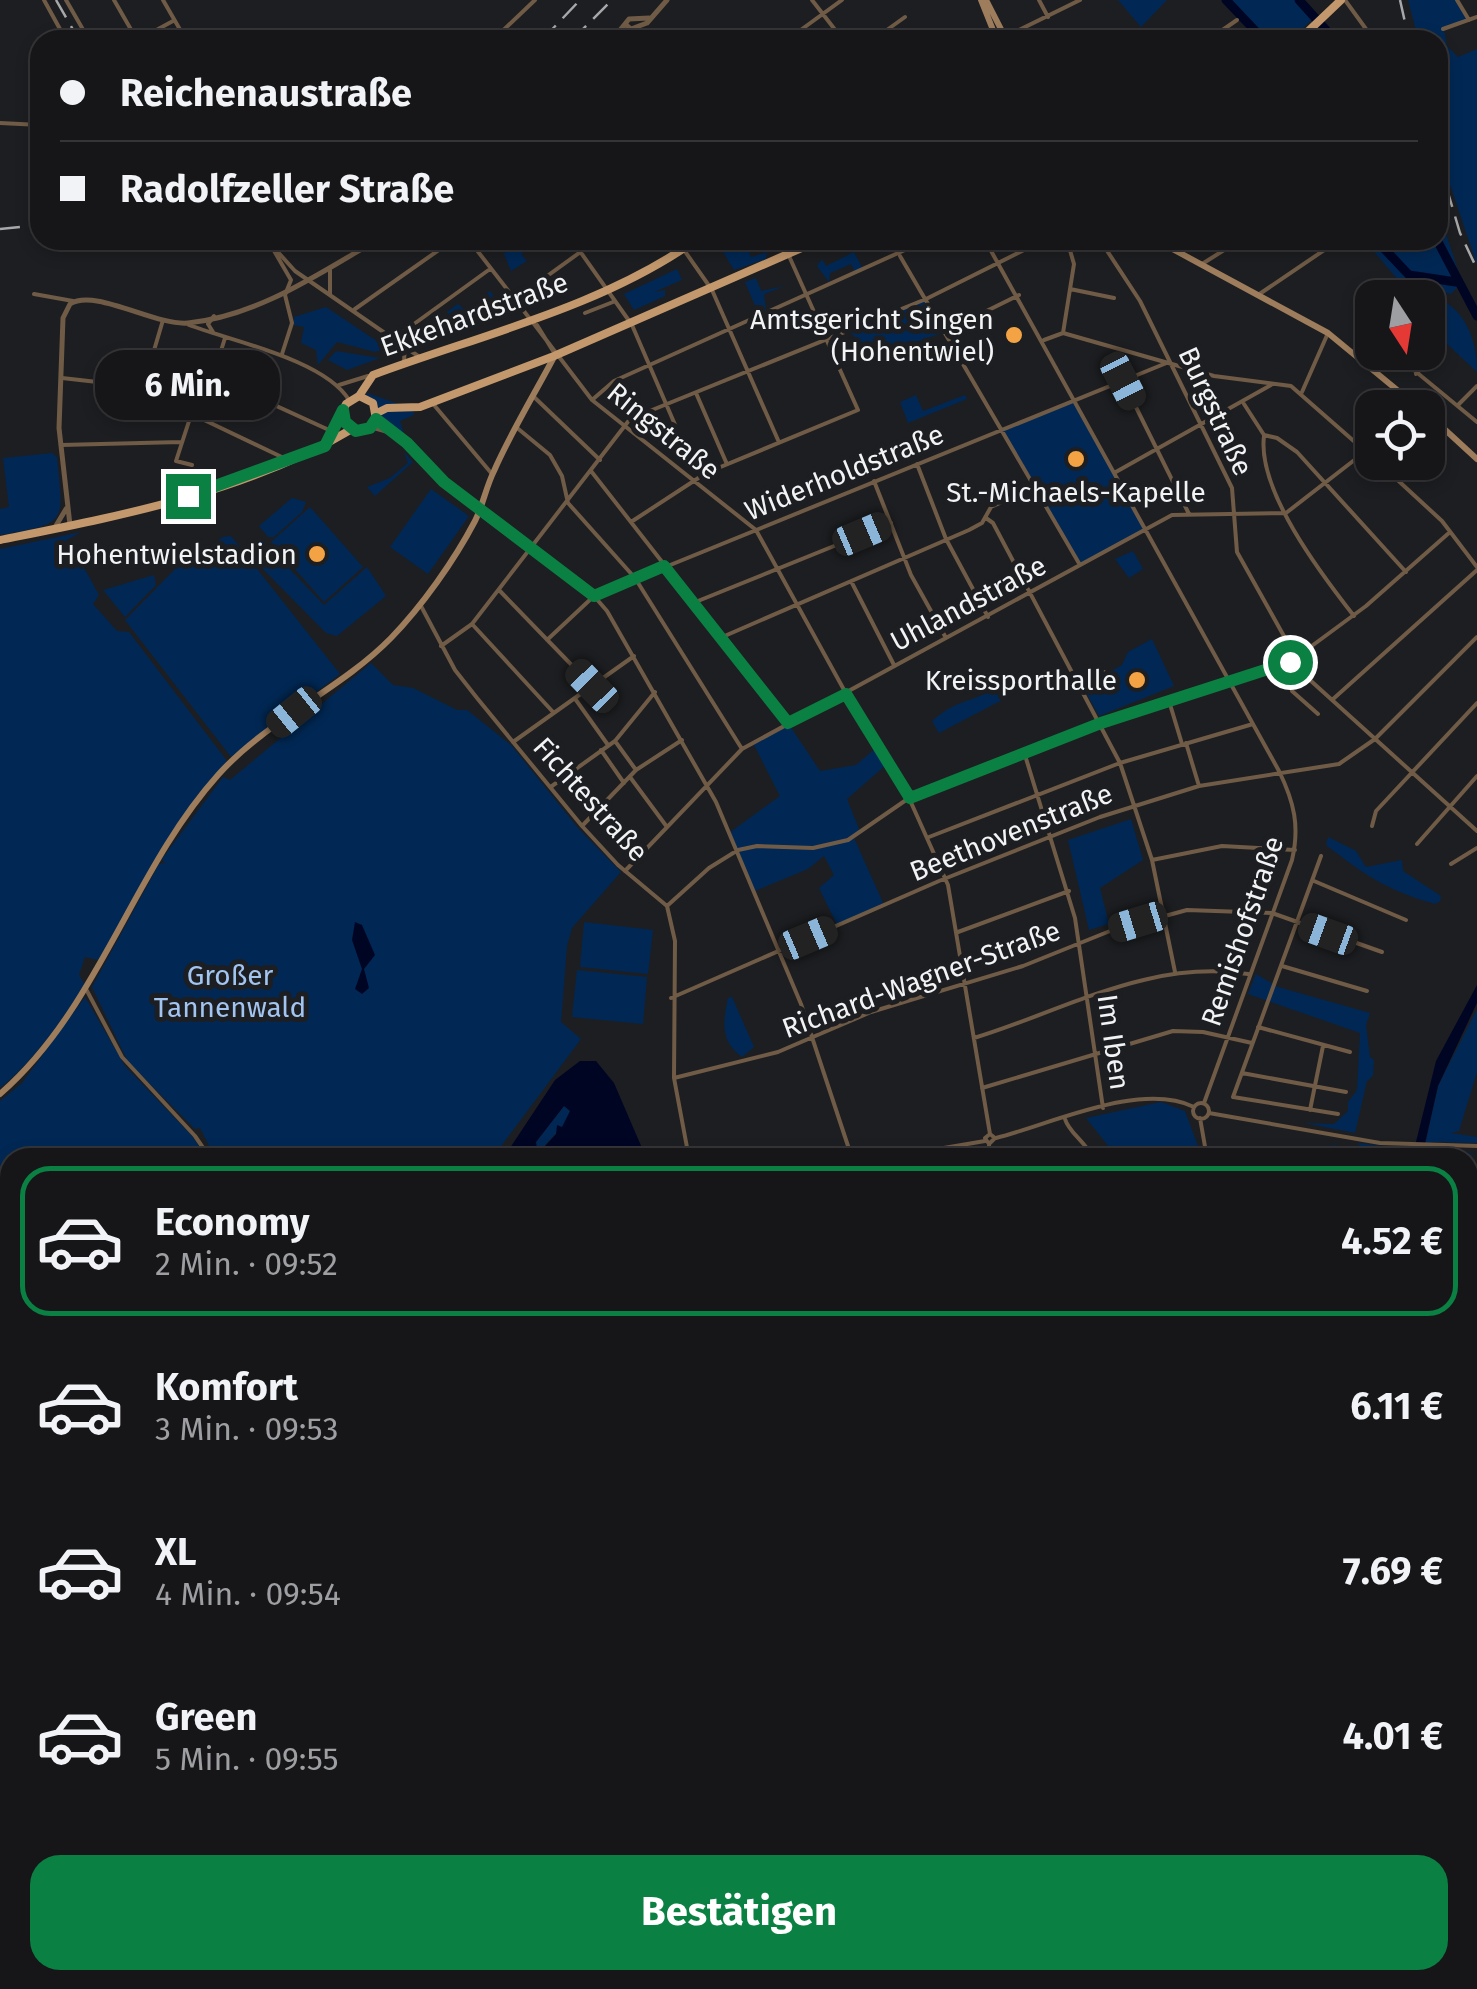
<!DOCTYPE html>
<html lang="de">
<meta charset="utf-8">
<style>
:root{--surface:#161619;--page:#232326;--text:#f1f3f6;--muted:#9e9fa2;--line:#353538;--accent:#0b8043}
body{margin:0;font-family:"Fira Sans",sans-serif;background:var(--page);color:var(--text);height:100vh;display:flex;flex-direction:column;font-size:38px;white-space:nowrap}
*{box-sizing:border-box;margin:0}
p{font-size:32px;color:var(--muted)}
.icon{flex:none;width:55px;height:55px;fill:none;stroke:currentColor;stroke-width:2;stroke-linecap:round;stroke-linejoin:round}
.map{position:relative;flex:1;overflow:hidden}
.sheet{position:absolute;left:0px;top:1148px;width:1478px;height:842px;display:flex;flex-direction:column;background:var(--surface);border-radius:30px 30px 0 0;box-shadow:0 5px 15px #0003,0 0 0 2px var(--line)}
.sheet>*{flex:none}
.top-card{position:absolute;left:30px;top:30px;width:1418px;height:220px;border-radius:30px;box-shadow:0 5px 15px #0003,0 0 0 2px var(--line);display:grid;align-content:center;height:220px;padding:0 30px;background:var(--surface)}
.needle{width:65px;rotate:168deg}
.fabs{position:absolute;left:1355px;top:280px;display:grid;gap:20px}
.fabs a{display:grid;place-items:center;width:90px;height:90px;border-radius:20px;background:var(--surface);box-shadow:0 5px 15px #0003,0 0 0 2px var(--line);font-size:50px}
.end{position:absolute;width:45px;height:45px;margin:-22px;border:12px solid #0b8043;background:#fff;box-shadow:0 0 0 5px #fff}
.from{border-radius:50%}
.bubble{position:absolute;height:70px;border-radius:30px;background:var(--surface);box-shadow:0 5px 15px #0003,0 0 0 2px var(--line);font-size:32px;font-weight:700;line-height:70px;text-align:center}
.car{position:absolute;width:30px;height:60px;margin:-30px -15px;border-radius:12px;box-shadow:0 0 8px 2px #0007;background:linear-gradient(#222 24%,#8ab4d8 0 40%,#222 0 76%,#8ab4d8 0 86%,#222 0)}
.top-card b{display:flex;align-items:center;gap:35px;height:95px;font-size:38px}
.top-card b+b{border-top:2px solid var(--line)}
.top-card i{width:25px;height:25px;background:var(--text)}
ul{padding:18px 0 0;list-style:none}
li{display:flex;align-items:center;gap:30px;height:150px;margin:0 20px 15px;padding:0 10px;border:5px solid transparent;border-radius:30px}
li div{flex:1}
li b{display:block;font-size:38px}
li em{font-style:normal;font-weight:700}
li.on{border-color:var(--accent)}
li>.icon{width:90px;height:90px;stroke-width:1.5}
.action{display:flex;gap:20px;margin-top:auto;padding:20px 30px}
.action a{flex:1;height:115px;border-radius:30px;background:var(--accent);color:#fff;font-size:40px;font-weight:700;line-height:115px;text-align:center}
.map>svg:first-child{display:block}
.green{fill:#012854}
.water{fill:#000524}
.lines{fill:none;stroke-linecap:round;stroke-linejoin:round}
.stream{stroke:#000524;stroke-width:2.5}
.river{stroke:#000524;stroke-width:9}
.minor{stroke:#705b46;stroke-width:4}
.tertiary{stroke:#705b46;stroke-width:5}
.secondary{stroke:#9e7d5c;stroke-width:6}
.primary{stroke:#c3986c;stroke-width:8}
.rail{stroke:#a6a8aa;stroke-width:2.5;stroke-dasharray:20 10;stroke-linecap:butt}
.route{stroke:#0b8043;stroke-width:12}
.poi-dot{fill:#f4a344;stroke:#1d1e21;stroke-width:4}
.labels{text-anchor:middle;stroke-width:10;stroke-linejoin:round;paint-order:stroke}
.street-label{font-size:28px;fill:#f1f3f4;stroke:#1d1e21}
.poi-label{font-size:28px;fill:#f1f3f4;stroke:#1d1e21;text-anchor:end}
.park-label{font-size:28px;fill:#a1c4f0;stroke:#1d1e21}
</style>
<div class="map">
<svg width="1477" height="1989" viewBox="0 0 1477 1989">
<rect width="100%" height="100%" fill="#1d1e21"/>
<path class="green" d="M1118,0H1167L1141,27Z
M1227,0H1298L1315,17L1290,40H1263Z
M1408,0H1457L1469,20L1444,29L1447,46L1458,57L1477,49V265L1438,149V40H1413L1417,34Z
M1438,210L1462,282L1451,294L1400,282L1364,240H1438Z
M518,240L520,246L529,240H543L521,254L527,261L511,271L504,254Z
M731,240H755L747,246L751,257L767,252L766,259L734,270L720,247Z
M854,252L863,269L855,273L851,264L830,273L829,282L817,266L822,259L826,266Z
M677,269L682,280L654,292L665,290V296L634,310L624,294Z
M756,278L761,291L785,286L764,294L766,311L759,315L745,282Z
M490,291L508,316L459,331L447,312L458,304L466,311L474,306L477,309L484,304L480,298Z
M1430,295C1465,306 1477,339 1477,372L1428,326V298L1416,297Z
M925,299L944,332L868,360L850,330Z
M326,307L387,348L375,352L337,342L318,365L316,350L301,343L304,327L294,325V317Z
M336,351L380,358L347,370L328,360Z
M367,393L413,409L414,415L400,421L407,443L398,435L370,427L377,413L365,397Z
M916,395L923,411L965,395L967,399L908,423L900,402Z
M1075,401L1146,531L1080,565L1001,431Z
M404,452L413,462L375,496L367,487L390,478L408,463Z
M52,453L57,457C63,524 69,523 0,535V509L9,507L3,458Z
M431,489L469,516L428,574L390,547Z
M292,498L306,502L302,512L274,537H268L259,526Z
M310,507L363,567L324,602L271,542Z
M81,532L65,541L76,553L99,595L93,604L117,631L129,632L227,761L196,797L102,956L98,960L85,957L79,975L85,985C61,1021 34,1061 0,1088V549Z
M231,536L340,674L231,757L125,620L179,565L223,537Z
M263,541L324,605L367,567L386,596L337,636L326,633L254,560L256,543Z
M1133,551L1143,569L1129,578L1115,559Z
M154,575L156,585L125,617L103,590Z
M1152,639L1174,686L1099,716L1083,687L1122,665L1128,652Z
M371,663L393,685L413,688L457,710H467L511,745L578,828L621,872L572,928L567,946L561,1022L581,1039L493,1157H215L200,1128L195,1129L128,1062L92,987L159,864L165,863L162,859L223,777L230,780Z
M995,681L1004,699L939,733L932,721C957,699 968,704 991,690L990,682Z
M788,723L820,771L856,765L876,748L887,764L847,799L861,834L854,838L884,905L837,925L819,888L834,875L824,856L808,869L755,891L729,833L780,796L753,743Z
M1131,819L1143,860L1100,888L1109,924L1089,930L1068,840Z
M1328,837L1356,851L1366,867L1402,860L1403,871L1441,896L1440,901L1435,904C1386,890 1365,875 1326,845Z
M584,922L653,930L648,974L580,967Z
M577,970L647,977L643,1024L572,1017Z
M1256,974L1278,987L1370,1013L1366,1025L1370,1057L1374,1060L1373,1076L1367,1081L1355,1133L1304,1123L1334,1124L1348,1111V1102L1357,1090L1360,1033L1248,994Z
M85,997L125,1066L192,1136L207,1157L10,1158V1931L0,1948V1101L22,1083Z
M732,997L754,1047L742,1057C720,1042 723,1021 728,998Z
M1477,1009V1072L1459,1131L1451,1133L1477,1137V1143L1432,1142L1436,1150L1477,1154L1422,1158L1438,1086Z
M1161,1102L1185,1111L1198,1146L1183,1157H1108L1113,1152L1086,1118Z
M564,1106L570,1111L566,1123L545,1145L553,1157H538L536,1142Z
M1358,1143L1405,1149V1157L1362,1149L1359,1157H1327L1331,1145L1361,1149Z
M1468,1214L1477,1218V1805L1468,1826Z
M1477,1820V1989H1377L1382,1980H1468V1840Z
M10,1944V1980H19L21,1989H0V1959Z
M123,1980H383L371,1987L388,1980H819L813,1989H128Z
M1064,1980H1379L1373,1989H1075Z"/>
<path class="water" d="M355,922L362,925L375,955L364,969L369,988L362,994L355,989L362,969L352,940Z
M1477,985V1003L1438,1086L1422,1157L1412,1158L1436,1061Z
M580,1061H596L614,1083L645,1155L553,1157L545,1146L556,1134L557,1125L562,1127L570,1111L564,1106L536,1142L538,1157H504L555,1080Z"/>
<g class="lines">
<path class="stream" d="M1468,1229L1477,1231
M1468,1311L1477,1316
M1468,1392L1477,1414
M0,1755L10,1754
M1468,1820L1477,1794
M0,1974L10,1972
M1208,1980V1989
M371,1989L395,1980
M554,1989L581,1980
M813,1989L819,1980
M1370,1989L1375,1980
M1437,1989L1443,1980"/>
<path class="river" d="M1226,0L1264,40
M1299,0L1335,40
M1376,240L1409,275L1456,282
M1437,240L1477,316"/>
<path class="minor" d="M44,0L66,40
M66,0L89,40
M114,0L137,40
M163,0L186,40
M812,0L843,40
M1039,0L1048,17
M1345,0L1374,40
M1457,0L1469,20
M1443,29L1477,17
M1005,37L1080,0
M138,40L173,21
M493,40L535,0
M787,40L842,0
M873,40L905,17
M1208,40L1237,20
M0,123L40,125
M267,240L295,271L421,358
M469,240L530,319
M572,240L632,325L676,427
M677,240L712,290L778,440
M985,240L1279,771C1294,802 1300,826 1292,860L1204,1103
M1100,240L1140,301L1232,488L1237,552L1285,638L1292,691L1318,714
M273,249L291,280L285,295L292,323L282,354
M900,256L1080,565
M1202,264L1240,240
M330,270V295
M1070,289L1114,298
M34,294L73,301
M1258,295L1339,240
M514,300L597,240
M355,309L453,240
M585,313L613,302
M531,320L592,400L756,530L876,748L909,798L948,885L990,1134L995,1138L989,1144L985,1138L990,1134
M189,325C232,341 325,360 349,400
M537,325L553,351
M213,332L208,324L214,316
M944,332L1019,295
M1063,333L1214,376L1291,386L1372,457
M396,337L490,269
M1044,340L1063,333L1074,264L1067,240
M1392,352L1477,422
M1363,359L1372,349
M404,362L405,343
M1416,374L1444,344
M213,377L329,430
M62,378L115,384L192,409
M1123,381L1189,514
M339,385L368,376
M142,391L163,320
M1302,392L1328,333
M696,393L726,462
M533,396L600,460
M592,400L614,381L927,240
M1244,404L1264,435L1277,438L1297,452L1406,572
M1459,404L1477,386
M434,405L492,474
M191.5 413a5.5 5.5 0 1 1 11 0a5.5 5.5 0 1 1-11 0Z
M202,411L225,338
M191,415L176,461L192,465
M200,418L288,460
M378,420L407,443L444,483L594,596L607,611L716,802L801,1004L852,1158
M370,427L395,434
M516,427L550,455L562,476L568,503L635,578L742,749
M1264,436C1257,490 1321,574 1354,616
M61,445L181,442
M1378,462L1442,521L1477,567
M917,464L946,539L988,617
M591,471L788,723
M1114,473L1271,385
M874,481L911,575L946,638
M986,518L993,523L1120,763L1152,860L1175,972
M631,522L706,473L858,410L789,256L777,240
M851,581L894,665
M499,590L592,686
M693,603L891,523
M421,606L455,670L477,698L582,826L618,865L667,906L675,941L674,1078L689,1158
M472,624L553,712
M720,638L969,530L982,523L991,507L1033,488
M547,640L594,596L1169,362
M441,646L472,624L630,419L926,299L1044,240
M1290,662L1477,831
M1080,685L1104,672
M576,700L608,745
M1332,700L1477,570
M1169,701L1182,744
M615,741L636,770
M513,742L634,656
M1186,743L1199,786
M601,750L624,783
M1024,752L1075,918L1103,1108
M630,777L667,827
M552,786L615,741L655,692
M582,826L636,770L682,740
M1372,826L1376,811L1477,703
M929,837L1120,763L1253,724
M1417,844L1477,776
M1321,856L1233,1097L1338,1114
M1152,860L1222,846L1295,850
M1451,864L1477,848
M625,871L742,749L1172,515L1286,513L1366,451
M1314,881L1406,920
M667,906L709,868L738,850L757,846L813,848L848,840L909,798L945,782L1168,700L1290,662L1366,606L1450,532
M958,932L1069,891
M1282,966L1367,991
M86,989L122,1057L195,1136L210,1158
M671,998L939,881L1100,817L1199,786L1339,764L1375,739L1477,637
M1258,1027L1350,1052
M974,1038C1066,1010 1149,959 1248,974
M1242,1073L1346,1092
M674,1078L778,1052L871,1012L1023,966L1110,931L1187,910L1272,913L1382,952
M982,1088L1173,1031L1203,1032L1252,1043
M1193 1111a8 8 0 1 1 16 0a8 8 0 1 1-16 0Z
M1310,1110L1323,1046
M1209,1113L1380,1143L1477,1146
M1200,1118L1207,1158
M1065,1119C1069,1133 1085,1141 1093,1158
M996,1138C1052,1124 1140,1081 1194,1107
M1093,1157L1103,1158
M885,1158L985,1141
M989,1158V1144"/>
<path class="tertiary" d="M626,25L631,29L647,23L667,0
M612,40L629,19L649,18
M70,525L59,428L63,318L70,304C95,288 155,326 188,323C258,316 318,274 377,240
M54,529L66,509"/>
<path class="secondary" d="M981,0L997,40
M986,0L1005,37
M1156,240L1328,333L1419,408
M1428,414L1477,459
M0,1094C99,1008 132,871 218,775C267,720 340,690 391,638C422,606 454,561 475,521C483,505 486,487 494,471C511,432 534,395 554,357"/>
<path class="primary" d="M998,40H1007
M1299,40L1341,0
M359,396L373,375C480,335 602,307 696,240
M377,413L387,408L420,407L554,356L820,240
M352,429L366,430L376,419L373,403L359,396
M327,443L346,404L359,396
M0,540C119,516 247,492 352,429"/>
<path class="rail" d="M56,0L79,40
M1400,0L1409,40
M542,40L580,0
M572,40L612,0
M1438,159L1460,233L1477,269
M0,229L40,225"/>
</g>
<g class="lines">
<path class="route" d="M188,496L325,446L343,410L345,422L356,431L370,428L376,419L407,443L444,482L594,596L664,566L788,723L846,694L910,798L1101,723L1290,662"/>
</g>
<g class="poi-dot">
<circle cx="1014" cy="335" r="10"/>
<circle cx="1076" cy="459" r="10"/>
<circle cx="317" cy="554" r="10"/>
<circle cx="1137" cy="680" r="10"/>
</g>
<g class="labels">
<g class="street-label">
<text transform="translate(474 314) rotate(-20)" y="10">Ekkehardstraße</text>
<text transform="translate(1216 411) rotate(65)" y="10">Burgstraße</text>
<text transform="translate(664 431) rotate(39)" y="10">Ringstraße</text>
<text transform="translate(844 472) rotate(-22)" y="10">Widerholdstraße</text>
<text transform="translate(968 603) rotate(-28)" y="10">Uhlandstraße</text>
<text transform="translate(591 799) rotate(48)" y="10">Fichtestraße</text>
<text transform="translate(1011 832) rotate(-22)" y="10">Beethovenstraße</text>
<text transform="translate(1242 931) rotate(-71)" y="10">Remishofstraße</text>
<text transform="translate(921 979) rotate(-20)" y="10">Richard-Wagner-Straße</text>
<text transform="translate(1114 1042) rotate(82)" y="10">Im Iben</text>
</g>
<g class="poi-label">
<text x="994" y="329">Amtsgericht Singen<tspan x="994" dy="32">(Hohentwiel)</tspan></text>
<text x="1076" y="502" text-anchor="middle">St.-Michaels-Kapelle</text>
<text x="297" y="564">Hohentwielstadion</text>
<text x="1117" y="690">Kreissporthalle</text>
</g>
<g class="park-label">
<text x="230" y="985">Großer<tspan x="230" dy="32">Tannenwald</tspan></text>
</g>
</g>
</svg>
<div class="fabs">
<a><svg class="needle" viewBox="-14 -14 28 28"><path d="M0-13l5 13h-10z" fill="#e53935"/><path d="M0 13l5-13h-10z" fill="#9e9fa2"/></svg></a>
<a><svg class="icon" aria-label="locate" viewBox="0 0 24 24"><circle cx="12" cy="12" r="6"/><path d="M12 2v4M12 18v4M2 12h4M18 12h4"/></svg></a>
</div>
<i class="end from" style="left:1290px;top:662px"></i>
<i class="end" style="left:188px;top:496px"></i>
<div class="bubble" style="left:95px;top:350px;width:185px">6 Min.</div>
<i class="car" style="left:1123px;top:381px;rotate:153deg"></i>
<i class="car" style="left:862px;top:534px;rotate:67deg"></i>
<i class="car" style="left:592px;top:686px;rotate:316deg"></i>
<i class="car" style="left:294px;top:712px;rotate:231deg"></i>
<i class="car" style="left:1138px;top:922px;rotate:253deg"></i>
<i class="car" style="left:1328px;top:934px;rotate:290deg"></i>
<i class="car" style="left:808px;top:938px;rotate:67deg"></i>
<div class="top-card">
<b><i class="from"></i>Reichenaustraße</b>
<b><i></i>Radolfzeller Straße</b>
</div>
<section class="sheet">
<ul>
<li class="on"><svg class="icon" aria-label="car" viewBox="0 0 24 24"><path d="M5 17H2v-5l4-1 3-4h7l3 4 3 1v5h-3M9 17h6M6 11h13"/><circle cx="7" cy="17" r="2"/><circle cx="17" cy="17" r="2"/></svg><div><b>Economy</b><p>2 Min. · 09:52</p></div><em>4.52 €</em></li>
<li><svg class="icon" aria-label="car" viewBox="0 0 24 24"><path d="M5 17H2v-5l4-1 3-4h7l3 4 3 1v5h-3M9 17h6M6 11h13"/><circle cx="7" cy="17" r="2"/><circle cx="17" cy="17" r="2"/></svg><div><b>Komfort</b><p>3 Min. · 09:53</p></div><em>6.11 €</em></li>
<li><svg class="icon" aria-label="car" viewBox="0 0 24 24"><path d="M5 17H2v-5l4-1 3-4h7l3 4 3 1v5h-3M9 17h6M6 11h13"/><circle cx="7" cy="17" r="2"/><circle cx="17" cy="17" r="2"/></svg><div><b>XL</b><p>4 Min. · 09:54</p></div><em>7.69 €</em></li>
<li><svg class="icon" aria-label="car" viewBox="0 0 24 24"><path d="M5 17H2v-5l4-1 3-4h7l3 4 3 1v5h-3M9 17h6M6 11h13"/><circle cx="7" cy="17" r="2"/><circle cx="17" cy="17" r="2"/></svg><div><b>Green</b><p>5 Min. · 09:55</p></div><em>4.01 €</em></li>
</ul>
<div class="action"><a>Bestätigen</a></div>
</section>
</div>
